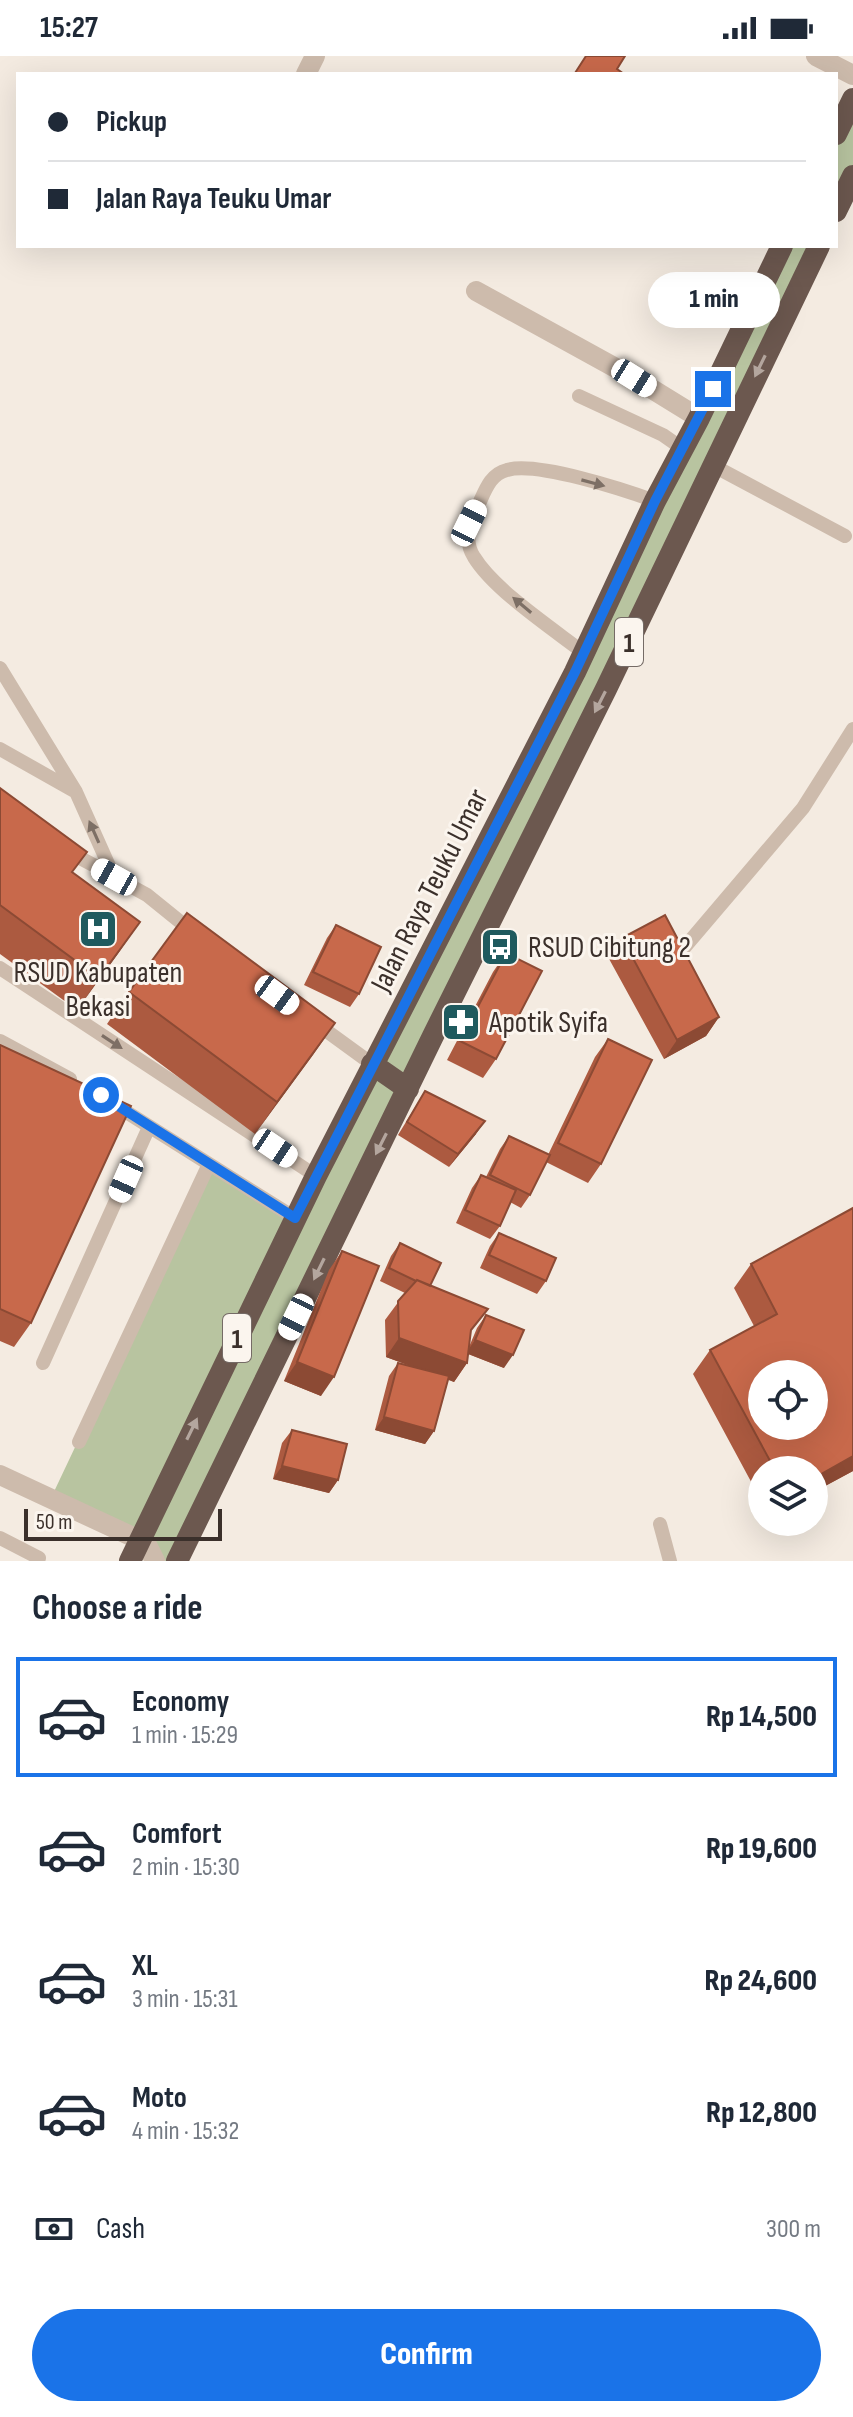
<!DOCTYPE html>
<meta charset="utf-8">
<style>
:root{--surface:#fff;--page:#f2f2f3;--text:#1f2937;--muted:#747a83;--line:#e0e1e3;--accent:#1a73e8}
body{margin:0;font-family:"Sofia Sans Condensed",sans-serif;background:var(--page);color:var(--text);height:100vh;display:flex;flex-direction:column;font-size:30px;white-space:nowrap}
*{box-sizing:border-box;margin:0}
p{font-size:26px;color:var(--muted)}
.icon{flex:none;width:44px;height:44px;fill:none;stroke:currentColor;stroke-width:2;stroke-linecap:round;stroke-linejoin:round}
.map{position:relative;height:1505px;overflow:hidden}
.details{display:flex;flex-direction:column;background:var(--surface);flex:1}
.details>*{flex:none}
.hud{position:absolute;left:16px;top:16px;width:822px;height:176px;border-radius:0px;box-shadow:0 8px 32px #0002;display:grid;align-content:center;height:176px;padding:0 32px;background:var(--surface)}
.controls{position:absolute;left:748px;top:1304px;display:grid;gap:16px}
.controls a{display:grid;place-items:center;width:80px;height:80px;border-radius:50%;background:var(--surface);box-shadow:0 8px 32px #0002;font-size:40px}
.scale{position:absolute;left:24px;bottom:20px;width:198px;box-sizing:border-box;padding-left:8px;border:4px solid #3b302b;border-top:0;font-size:22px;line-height:28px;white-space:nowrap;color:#3b302b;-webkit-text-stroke:6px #fbf5ee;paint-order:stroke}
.end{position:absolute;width:36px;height:36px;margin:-18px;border:10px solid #1a73e8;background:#fff;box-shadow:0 0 0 4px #fff}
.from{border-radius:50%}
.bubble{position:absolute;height:56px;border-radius:28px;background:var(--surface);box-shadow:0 8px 32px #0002;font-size:26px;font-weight:800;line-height:56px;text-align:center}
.car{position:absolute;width:24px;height:48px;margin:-24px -12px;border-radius:10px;box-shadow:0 0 6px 2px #0007;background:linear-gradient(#fff 24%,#345 0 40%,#fff 0 76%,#345 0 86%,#fff 0)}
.hud b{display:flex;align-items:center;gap:28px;height:76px;font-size:30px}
.hud b+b{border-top:2px solid var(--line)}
.hud i{width:20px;height:20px;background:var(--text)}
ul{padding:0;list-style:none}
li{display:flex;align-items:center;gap:24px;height:120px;margin:0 16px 12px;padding:0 16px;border:4px solid transparent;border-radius:0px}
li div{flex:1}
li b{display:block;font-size:30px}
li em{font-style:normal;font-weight:800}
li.on{border-color:var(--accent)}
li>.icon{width:72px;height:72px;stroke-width:1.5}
h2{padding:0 32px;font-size:36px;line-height:96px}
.pay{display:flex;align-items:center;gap:20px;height:88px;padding:0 32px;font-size:30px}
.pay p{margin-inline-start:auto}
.cta{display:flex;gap:16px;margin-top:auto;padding:16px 32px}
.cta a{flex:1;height:92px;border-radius:48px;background:var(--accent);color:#fff;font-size:32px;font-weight:800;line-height:92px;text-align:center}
.status{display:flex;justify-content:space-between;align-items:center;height:56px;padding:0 40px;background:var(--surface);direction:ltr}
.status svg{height:22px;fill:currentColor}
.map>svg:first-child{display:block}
.green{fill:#b8c4a0}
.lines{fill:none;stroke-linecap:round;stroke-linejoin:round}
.service{stroke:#cdbbac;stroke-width:14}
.minor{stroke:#cdbbac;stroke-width:20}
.tertiary{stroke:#cdbbac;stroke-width:20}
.trunk{stroke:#6c584f;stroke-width:22}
.wall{fill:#ac5a40}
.shaded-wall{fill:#8c4a34}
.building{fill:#c8694b;stroke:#8c4a34;stroke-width:2;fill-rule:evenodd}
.oneway{fill:#b4a69e}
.oneway2{fill:#7d6f65}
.route{stroke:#1a73e8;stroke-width:10}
.labels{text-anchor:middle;stroke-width:6;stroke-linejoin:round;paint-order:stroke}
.shield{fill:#fbf5ee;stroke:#756b66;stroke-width:2}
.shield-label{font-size:28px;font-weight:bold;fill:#3b302b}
.street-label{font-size:30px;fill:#3b302b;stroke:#fbf5ee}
.poi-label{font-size:30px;fill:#3b302b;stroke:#fbf5ee;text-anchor:start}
</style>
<div class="status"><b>15:27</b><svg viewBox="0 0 49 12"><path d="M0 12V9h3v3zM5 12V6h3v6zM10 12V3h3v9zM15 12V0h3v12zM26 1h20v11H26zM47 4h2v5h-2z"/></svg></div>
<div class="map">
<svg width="853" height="1505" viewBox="0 0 853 1505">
<rect width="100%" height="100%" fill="#f4ebe1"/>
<path class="green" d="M853,43V120L836,155V78Z
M782,190H819L177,1505H155L51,1442L209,1108L294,1162Z"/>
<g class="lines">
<path class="service" d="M579,340L663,379L683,393
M712,409L845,480
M584,597C553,573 494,534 474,501C463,484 470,467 478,450C485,435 490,418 507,414C536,405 625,434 655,445
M0,612L76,736L114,821L147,839L194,877
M0,693L76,736
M65,794L114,820
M678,899L803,752L853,673
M0,912L316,1120
M313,965L372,1008
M0,985L70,1023
M112,1047L295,1162
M43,1307L149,1071
M79,1386L209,1108
M660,1468L670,1505
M0,1482L39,1502L38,1505"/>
<path class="minor" d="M816,0L853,19
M306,18L315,0
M476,235L634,322L699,362"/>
<path class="tertiary" d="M0,1419L146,1487L155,1505"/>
<path class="trunk" d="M836,78L853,43
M836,155L853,120
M372,1008L408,1033
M130,1505L316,1120L575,616L655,445L699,362L782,190
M177,1505L433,980L606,633L819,190"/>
</g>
<path class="wall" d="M0,732L72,817L140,866L77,954L0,898Z
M336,869L359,938L350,951L304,929L327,882Z
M622,882L719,961L706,980L664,1003L608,901Z
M506,897L496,1003L483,1022L447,1004L493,916Z
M129,936L335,967L255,1078L107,968Z
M608,983L601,1108L588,1127L546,1106L530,1139L521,1152L510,1146L500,1170L490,1183L456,1167L472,1132L481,1119L486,1121L500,1093L509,1080L548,1099L595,1001Z
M0,989L31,1267L14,1291L0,1285Z
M425,1035L476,1078L449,1111L398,1079Z
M853,1152V1415L814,1436V1414H762V1446L693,1318L710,1294L754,1270L734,1232L751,1208Z
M499,1177L546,1225L537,1238L480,1212L490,1190Z
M400,1187L430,1230L471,1277L469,1291L477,1272L486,1259L504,1312L468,1298L467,1307L454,1326L448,1323L434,1375L425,1388L375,1374L389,1320L398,1307L416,1312L386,1301L385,1264L405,1237L380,1225L391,1200Z
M342,1195L321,1340L284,1325L329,1214Z
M292,1374L338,1424L329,1437L273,1423L282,1387Z"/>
<path class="shaded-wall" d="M140,866L117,899L77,954L99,922Z
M719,961L706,980L664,1003L677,984Z
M335,967L313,999L255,1078L277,1046Z
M485,1065L476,1078L449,1111L458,1098Z
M399,1282L467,1307L454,1326L386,1301Z
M475,1284L513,1299L504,1312L466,1297Z
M297,1306L334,1321L321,1340L284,1325Z
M384,1361L434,1375L425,1388L375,1374Z
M853,1400V1415L814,1436V1422Z
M282,1410L338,1424L329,1437L273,1423Z"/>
<path class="building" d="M586,0H625L617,13L624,18H577L575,17Z
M0,732L87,796L72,816L140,866L99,922L0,849Z
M187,857L335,967L277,1046L129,936Z
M665,859L719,961L677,984L622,882Z
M336,869L381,891L359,938L313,916Z
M506,897L542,915L496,1003L460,985Z
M608,983L652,1004L601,1108L558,1087Z
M0,989L131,1050L31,1267L0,1253Z
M425,1035L485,1065L458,1098L407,1066Z
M509,1080L550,1099L530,1139L490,1119Z
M481,1119L516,1134L500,1170L465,1154Z
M853,1152V1400L814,1422V1414H775L710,1294L777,1258L751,1208ZM762,1318H814V1370H762Z
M499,1177L556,1202L546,1225L489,1199Z
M400,1187L441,1207L430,1230L417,1224L416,1225L389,1212Z
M342,1195L379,1210L334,1321L297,1306Z
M417,1224L488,1253L471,1274L467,1307L399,1282L398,1245Z
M486,1259L524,1274L513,1299L475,1284Z
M398,1307L449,1320L434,1375L384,1361Z
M292,1374L347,1388L338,1424L282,1410Z"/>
<defs><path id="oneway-solid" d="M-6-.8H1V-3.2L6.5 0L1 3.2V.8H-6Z" transform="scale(2)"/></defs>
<g class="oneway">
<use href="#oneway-solid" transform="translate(760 310) rotate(116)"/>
<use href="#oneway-solid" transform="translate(600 646) rotate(117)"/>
<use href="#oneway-solid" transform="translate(381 1088) rotate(117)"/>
<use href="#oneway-solid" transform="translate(319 1213) rotate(116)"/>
<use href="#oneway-solid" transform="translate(192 1373) rotate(-64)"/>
</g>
<g class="oneway2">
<use href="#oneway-solid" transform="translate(593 427) rotate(15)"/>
<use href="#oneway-solid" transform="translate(522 549) rotate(-140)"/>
<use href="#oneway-solid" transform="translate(94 776) rotate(-114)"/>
<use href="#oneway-solid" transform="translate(112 986) rotate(33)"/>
</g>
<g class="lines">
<path class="route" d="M101,1039L295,1162L575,616L655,445L713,333"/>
</g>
<defs>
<symbol id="hospital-square" viewBox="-11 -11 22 22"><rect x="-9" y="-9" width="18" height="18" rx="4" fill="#1f5a5e" stroke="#fbf5ee"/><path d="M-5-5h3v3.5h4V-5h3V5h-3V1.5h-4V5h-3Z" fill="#fff"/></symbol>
<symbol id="bus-square" viewBox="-11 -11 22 22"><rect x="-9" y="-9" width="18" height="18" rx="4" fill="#1f5a5e" stroke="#fbf5ee"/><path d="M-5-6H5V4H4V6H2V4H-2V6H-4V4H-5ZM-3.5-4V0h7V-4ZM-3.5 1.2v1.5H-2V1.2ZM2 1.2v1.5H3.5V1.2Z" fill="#fff"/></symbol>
<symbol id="pharmacy-square" viewBox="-11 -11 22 22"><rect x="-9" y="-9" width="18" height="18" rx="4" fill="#1f5a5e" stroke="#fbf5ee"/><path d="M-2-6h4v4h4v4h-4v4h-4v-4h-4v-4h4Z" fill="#fff"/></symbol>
</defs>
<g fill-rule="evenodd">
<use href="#hospital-square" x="76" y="851" width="44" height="44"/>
<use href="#bus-square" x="478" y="869" width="44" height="44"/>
<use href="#pharmacy-square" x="439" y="944" width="44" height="44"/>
</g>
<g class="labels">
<g class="shield">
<rect x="615" y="562" width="28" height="48" rx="6"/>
<rect x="223" y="1258" width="28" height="48" rx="6"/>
</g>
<g class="shield-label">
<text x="629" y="596">1</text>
<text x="237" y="1292">1</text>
</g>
<g class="street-label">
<text transform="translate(429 834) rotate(-63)" y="10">Jalan Raya Teuku Umar</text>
</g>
<g class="poi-label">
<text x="528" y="901">RSUD Cibitung 2</text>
<text x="98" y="926" text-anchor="middle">RSUD Kabupaten<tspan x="98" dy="34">Bekasi</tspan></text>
<text x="489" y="976">Apotik Syifa</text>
</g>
</g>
</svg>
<div class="controls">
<a><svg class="icon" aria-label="locate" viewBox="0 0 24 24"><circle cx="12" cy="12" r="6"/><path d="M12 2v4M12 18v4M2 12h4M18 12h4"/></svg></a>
<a><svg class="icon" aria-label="layers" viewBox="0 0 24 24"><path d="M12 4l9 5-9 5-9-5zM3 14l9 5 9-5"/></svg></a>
</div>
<div class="scale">50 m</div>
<i class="end from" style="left:101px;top:1039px"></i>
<i class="end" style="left:713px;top:333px"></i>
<div class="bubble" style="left:648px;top:216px;width:132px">1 min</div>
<i class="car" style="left:634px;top:322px;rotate:122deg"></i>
<i class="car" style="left:469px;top:467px;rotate:26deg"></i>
<i class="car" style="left:114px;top:821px;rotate:299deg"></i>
<i class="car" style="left:277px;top:939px;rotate:126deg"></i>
<i class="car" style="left:275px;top:1092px;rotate:124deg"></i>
<i class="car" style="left:126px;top:1123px;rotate:204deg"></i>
<i class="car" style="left:296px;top:1261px;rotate:206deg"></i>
<div class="hud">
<b><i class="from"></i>Pickup</b>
<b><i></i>Jalan Raya Teuku Umar</b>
</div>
</div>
<section class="details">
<h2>Choose a ride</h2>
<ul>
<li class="on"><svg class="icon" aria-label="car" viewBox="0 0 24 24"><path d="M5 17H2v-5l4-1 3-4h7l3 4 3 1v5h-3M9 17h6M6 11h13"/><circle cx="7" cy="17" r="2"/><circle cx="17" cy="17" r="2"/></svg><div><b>Economy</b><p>1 min · 15:29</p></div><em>Rp 14,500</em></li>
<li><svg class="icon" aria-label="car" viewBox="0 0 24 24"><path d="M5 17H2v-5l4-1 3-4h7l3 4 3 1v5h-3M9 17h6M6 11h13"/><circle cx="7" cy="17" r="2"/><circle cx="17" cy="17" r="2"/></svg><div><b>Comfort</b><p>2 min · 15:30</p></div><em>Rp 19,600</em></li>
<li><svg class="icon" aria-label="car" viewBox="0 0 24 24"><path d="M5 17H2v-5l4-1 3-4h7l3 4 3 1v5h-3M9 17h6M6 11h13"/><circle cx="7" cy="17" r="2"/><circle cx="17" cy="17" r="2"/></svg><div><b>XL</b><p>3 min · 15:31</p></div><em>Rp 24,600</em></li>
<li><svg class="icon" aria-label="car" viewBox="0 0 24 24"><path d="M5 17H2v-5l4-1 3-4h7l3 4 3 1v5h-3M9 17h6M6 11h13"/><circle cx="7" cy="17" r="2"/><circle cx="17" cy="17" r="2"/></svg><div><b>Moto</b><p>4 min · 15:32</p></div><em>Rp 12,800</em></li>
</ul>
<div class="pay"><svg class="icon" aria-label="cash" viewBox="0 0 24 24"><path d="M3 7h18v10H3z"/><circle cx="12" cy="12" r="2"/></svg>Cash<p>300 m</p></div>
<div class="cta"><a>Confirm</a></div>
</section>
